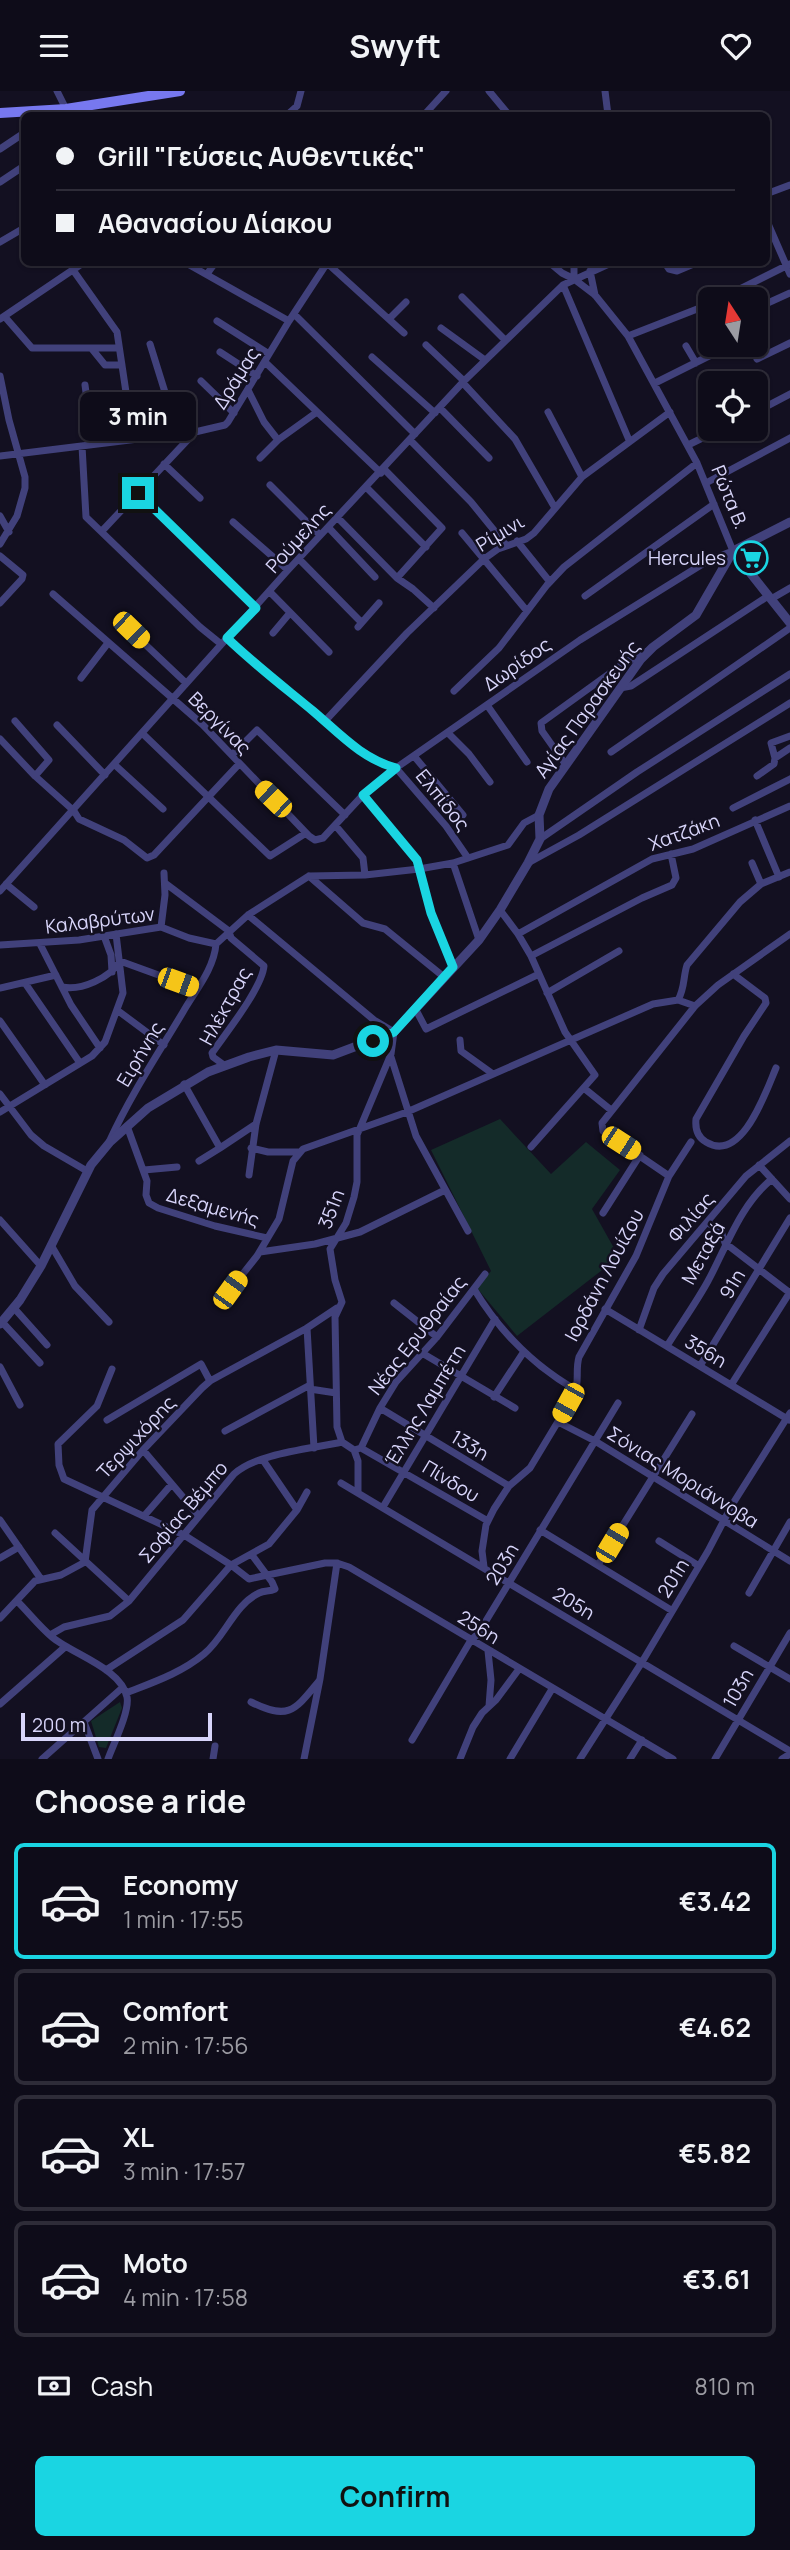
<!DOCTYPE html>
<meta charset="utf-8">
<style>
:root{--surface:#0e0c19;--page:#1c1a26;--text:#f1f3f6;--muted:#9b9ba2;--line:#2e2c38;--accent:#1ad5e2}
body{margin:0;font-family:Manrope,sans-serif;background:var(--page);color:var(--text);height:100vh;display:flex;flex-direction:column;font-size:26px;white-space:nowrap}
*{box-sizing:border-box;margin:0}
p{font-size:23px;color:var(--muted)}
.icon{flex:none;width:38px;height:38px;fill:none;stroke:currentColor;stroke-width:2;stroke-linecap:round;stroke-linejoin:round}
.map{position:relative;height:1668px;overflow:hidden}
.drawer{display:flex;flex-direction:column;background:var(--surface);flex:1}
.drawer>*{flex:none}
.hud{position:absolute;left:21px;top:21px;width:749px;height:154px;border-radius:10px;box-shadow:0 2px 5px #0004,0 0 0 2px var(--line);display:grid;align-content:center;height:154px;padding:0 35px;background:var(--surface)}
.needle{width:46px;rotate:348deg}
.fabs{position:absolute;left:698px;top:196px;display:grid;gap:14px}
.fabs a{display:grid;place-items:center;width:70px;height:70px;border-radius:10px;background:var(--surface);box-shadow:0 2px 5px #0004,0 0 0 2px var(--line);font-size:35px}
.scale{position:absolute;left:21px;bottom:18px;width:191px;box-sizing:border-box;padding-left:7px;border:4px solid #d8d5fa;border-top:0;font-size:19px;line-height:24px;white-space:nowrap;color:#d8d5fa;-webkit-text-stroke:5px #131021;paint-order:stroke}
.end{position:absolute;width:32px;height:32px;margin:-16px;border:9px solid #1ad5e2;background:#111;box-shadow:0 0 0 4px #111}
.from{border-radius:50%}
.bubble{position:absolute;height:49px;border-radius:10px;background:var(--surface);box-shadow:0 2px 5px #0004,0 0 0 2px var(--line);font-size:23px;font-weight:700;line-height:49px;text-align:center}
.car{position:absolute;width:21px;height:42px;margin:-21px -10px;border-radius:9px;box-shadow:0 0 5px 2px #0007;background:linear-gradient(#f5c518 24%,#345 0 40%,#f5c518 0 76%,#345 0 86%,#f5c518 0)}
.hud b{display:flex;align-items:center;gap:24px;height:66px;font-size:26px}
.hud b+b{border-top:2px solid var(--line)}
.hud i{width:18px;height:18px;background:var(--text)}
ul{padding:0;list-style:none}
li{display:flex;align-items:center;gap:21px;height:116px;margin:0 14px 10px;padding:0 21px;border:4px solid var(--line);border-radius:10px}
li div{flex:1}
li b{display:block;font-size:26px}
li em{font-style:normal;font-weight:700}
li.selected{border-color:var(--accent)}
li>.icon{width:63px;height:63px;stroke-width:1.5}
h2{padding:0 35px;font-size:32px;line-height:84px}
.pay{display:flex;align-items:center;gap:18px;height:77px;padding:0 35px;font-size:26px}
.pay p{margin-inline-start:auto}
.action{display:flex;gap:14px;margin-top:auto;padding:14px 35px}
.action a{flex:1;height:80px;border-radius:10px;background:var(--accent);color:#111;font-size:28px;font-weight:700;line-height:80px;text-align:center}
header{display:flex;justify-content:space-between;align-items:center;height:91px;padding:0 35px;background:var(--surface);font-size:32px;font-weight:700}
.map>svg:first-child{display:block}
.green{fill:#142b29}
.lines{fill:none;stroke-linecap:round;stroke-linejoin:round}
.minor{stroke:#41417b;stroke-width:7}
.tertiary{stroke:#41417b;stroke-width:9}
.secondary{stroke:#7778ef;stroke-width:10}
.route{stroke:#1ad5e2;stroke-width:9}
.labels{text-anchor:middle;stroke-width:5;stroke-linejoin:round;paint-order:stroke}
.street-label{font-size:19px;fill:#d8d5fa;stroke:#131021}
.poi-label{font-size:19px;fill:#d8d5fa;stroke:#131021;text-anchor:end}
</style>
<header><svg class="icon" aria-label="menu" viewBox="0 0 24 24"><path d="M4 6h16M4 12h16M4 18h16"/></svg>Swyft<svg class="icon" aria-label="heart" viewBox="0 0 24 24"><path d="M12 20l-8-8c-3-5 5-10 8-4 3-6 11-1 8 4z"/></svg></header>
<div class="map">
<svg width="790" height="1668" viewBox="0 0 790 1668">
<rect width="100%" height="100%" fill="#131021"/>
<path class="green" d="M500,1028L551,1083L586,1051L620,1079L592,1118L619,1166L517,1245L477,1197L491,1180L431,1059Z
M120,1611L122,1617L106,1657L99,1656L91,1630Z"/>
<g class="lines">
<path class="minor" d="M57,0L66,18
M489,0L509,24
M605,0L608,24
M287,24L297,15L301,0
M424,24L446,0
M0,58L24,42
M0,91L24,75
M766,103L790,94
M766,128L790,183
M0,151L24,137
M186,172L289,230
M327,172L404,242
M665,172L669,178L677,180L696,172
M73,179L117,241L133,348
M590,180L595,204
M207,183L215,172
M574,188V172
M563,194L629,349
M462,206L505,249
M720,208L790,173
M759,216L790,202
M294,223L415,343
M5,226L32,257H119
M0,228L83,172
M389,228L406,211
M217,230L269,263
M441,237L485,269
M628,245L710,213
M150,253L178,343
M426,254L464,290
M686,255L696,272
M92,258L105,274H122
M220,261L257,285
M372,266L435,322
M757,268L790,252
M265,271L381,382
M0,285L9,329L25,386V397L17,425L0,453
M201,290L234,322
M463,292L515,348L555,417
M655,292L731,254
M85,294L93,353
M248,299L264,331L278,349
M440,317L489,367
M548,321L582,386
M756,321L790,303
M410,349L471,411L506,454
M688,354L721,338
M82,355L86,426L200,536L221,553
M0,365L195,341L225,334L228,331L289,230L327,172
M260,367L278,349L317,321
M164,373L200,407
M384,378L442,437L397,487
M706,392L790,347
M270,394L320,444
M367,397L426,456
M138,402L256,517
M0,425L9,441
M337,426L397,487L413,498L434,517
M233,431L288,479
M328,436L375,486
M102,440L195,341
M462,442L527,520
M517,450L550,491
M0,465L23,484L22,488L0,512
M299,468L361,531
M270,501L329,561
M53,503L203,634L309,745L315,749L323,747L363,704L396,677L580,549L709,469L733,460L697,372L628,245L595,204L574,188L562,182L550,172
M585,505L714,413
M771,508L790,497
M358,536L379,512
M130,539L186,592
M273,542L289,523
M227,547C256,574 286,598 317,623C342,644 363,669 396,677L446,735L468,767
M81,587L108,552
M620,597L631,595L768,505
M454,600L499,557L547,494L564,476L697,372
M487,614L527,671
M15,630L49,669L35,685
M325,630L407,542L484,468L498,458L526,448L534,442L582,386L670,321
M57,634L105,684
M448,642L469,663L490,691
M143,643L270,765L306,742
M0,648L35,685L74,720L79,728L124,749L147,767L154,764L239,673
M611,661L790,537
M232,664L257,639L345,724
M414,665L463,724
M775,667L790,657
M115,674L163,718
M566,674L542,640L541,632L624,572L646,561
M757,685L774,673L775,667L771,652L790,645
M363,704L417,769L431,822L453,876
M733,717L790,688
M755,729L779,786
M335,734L363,767L365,784
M540,748L637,681L790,583
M453,772L479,849
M528,772L579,744L790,612
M752,772L761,793
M309,785L363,832L385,838L444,886
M165,792L229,840L231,847L264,875C262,897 226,942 212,962L213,966L224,974
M6,793L34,816
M0,800L288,479L464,290L563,194L611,172
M500,819L518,843L531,865L565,941L595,984L531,1056
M248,824L374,929L394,941L391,963L357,1044V1091L354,1106L346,1132L330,1158L335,1189L342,1211L335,1226L337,1336L342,1351
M161,836L165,804L164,782
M518,843L652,768L693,758L790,715
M104,845L111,864L112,881
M40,853L71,914L100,957
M216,853L248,824L309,785L365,784L419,778L453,772L508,754L524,732L539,724
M0,854L79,849L161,836L189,847L216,853
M531,865L642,807L672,794L676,787L671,763
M733,883L765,907L766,912L744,945L696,1028C695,1038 697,1046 706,1051C742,1073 766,1000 776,977
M25,892L80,972
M62,896C81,900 110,887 120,870L197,898
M0,897L56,884
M547,902L619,860
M678,909C685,897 683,886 687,874L740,811L761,793L790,781
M415,917L426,938L539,883
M117,919L164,954
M0,930L45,994
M460,949L461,960L493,983
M391,966L416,1045L468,1140
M184,993L220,1057L199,1070
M585,998L611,1019
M0,1003L31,1044L44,1055L87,1080
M0,1021L92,965L105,951L123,902L116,843
M127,1035L147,1090L146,1104L149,1112L158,1117L215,1135L267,1147
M110,1049C130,1005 158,963 183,921C195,900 214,878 216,853
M220,1057L256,1033
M251,1057L268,1061H298
M759,1074L790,1108
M144,1079L177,1076
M249,1084L256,1033L276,959
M669,1085L603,1040L602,1032L695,915L718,894L790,843
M603,1122L640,1064
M0,1129L41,1175
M708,1132L721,1140L725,1152L790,1202
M51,1154L75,1195L109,1231
M260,1161L315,1153L360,1141L445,1099
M474,1198C500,1241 532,1274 576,1299
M230,1199L257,1165L279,1128L293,1070L303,1058L407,1021L653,913L678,909L695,915
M394,1212L437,1246
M14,1217L47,1254
M605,1218L789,1329
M2,1231L40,1272
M307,1237L314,1357
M639,1239L654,1197L663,1183L746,1085L790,1050
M667,1255C680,1234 696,1212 708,1190C727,1155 740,1114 772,1088
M422,1262L515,1317
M700,1275L790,1127
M0,1276L20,1314
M112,1278L97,1315L58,1353L59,1374L64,1388L184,1444L231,1474L249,1488L325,1472H337L349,1476L673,1668
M731,1294L790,1201
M310,1298L336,1302
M494,1306L523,1262
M380,1317L509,1395
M107,1329L201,1273L210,1290
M558,1331L595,1350L790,1470
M225,1340L310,1294
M361,1357L488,1430
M143,1359L199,1425
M341,1392L790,1660
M358,1401V1370L354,1359L361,1357L380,1317L396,1291L437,1246L485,1183
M383,1416L495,1228
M297,1419L307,1401
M144,1425L171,1394
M0,1429L41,1488
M540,1439L671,1519
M55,1442L129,1510
M659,1450L699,1475
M0,1467L19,1456
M598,1474L692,1323
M484,1476L482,1460L486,1434L494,1418L509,1395L530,1377L574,1304C580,1293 575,1279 579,1266L636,1165L669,1085L691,1051
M749,1502L790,1431
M18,1511C29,1522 40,1536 52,1546C72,1563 121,1577 127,1606C130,1620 113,1654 108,1668
M0,1527L35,1490L61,1484L85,1471L92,1419L143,1359L202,1297L210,1290L307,1237L337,1217
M50,1544L64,1536L110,1525L129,1510L234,1383C257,1362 311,1358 342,1351L354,1359
M734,1555L790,1588
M488,1560L491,1589L489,1615
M106,1579L183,1529L231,1474L269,1453L297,1419L263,1369
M126,1602C154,1591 181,1582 204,1563C225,1546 234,1514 259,1502C265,1499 269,1501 275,1498L272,1491L252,1464
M251,1611C289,1630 295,1619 319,1590
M0,1613L65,1556
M84,1631L98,1668
M412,1649L471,1549L478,1543L618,1312
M42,1668L122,1597
M213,1668L215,1655
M304,1668L320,1588L337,1472
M460,1668L473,1636L482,1622L496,1609L519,1578
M510,1668L552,1598
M580,1668L642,1571L708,1460L732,1414L790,1322
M630,1668L642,1649
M715,1668L790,1542
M782,1668L790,1663"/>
<path class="tertiary" d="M733,460L790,532
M0,1233L20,1209L41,1175L91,1074L110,1051L148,1017L208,981L249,966L276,959L333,964L394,941L479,849L500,819L528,772L540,748L539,724L549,698L641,568L653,556L696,524L733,460L790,431"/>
<path class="secondary" d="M0,22L66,18L180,0"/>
</g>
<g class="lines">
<path class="route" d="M138,402L256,517L227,547C254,573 284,596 313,620C339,642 362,668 396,677L363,704L417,769L431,822L453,876L394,941L373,950"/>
</g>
<defs>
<symbol id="supermarket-ring" viewBox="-11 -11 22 22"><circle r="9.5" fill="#131021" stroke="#1ad5e2" stroke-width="1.5"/><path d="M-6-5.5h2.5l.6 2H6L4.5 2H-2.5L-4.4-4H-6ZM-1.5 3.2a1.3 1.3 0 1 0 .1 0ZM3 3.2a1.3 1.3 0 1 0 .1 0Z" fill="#1ad5e2"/></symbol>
</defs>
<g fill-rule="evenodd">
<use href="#supermarket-ring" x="732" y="448" width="38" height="38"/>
</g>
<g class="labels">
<g class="street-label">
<text transform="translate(236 287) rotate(-58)" y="7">Δράμας</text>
<text transform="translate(730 406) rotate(68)" y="7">Ρώτα Β.</text>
<text transform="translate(500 442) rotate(-31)" y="7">Ρίμινι</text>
<text transform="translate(298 447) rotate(-48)" y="7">Ρούμελης</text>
<text transform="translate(517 573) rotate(-35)" y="7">Δωρίδος</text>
<text transform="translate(587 618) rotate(-54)" y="7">Αγίας Παρασκευής</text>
<text transform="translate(220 632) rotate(45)" y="7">Βεργίνας</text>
<text transform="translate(443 709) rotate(51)" y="7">Ελπίδος</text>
<text transform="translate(684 741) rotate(-20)" y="7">Χατζάκη</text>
<text transform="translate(100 829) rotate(-7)" y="7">Καλαβρύτων</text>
<text transform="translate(225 915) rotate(-61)" y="7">Ηλέκτρας</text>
<text transform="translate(140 963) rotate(-59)" y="7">Ειρήνης</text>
<text transform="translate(213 1116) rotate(16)" y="7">Δεξαμενής</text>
<text transform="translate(331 1118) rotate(-69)" y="7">351η</text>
<text transform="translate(691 1126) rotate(-49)" y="7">Φιλίας</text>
<text transform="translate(703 1162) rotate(-61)" y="7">Μεταξά</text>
<text transform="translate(604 1184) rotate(-62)" y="7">Ιορδάνη Λουίζου</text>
<text transform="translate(732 1193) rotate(-59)" y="7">91η</text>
<text transform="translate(417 1244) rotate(-52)" y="7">Νέας Ερυθραίας</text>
<text transform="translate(706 1260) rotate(31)" y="7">356η</text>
<text transform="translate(425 1314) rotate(-59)" y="7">Έλλης Λαμπέτη</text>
<text transform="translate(136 1346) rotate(-47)" y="7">Τερψιχόρης</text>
<text transform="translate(470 1354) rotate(31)" y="7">133η</text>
<text transform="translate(683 1386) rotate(32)" y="7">Σόνιας Μοριάννοβα</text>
<text transform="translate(451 1390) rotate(31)" y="7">Πίνδου</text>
<text transform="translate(183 1421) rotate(-50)" y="7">Σοφίας Βέμπο</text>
<text transform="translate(502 1473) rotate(-59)" y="7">203η</text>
<text transform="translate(673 1487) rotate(-58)" y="7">201η</text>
<text transform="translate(574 1512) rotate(31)" y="7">205η</text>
<text transform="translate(479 1536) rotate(32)" y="7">256η</text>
<text transform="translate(738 1597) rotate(-60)" y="7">103η</text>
</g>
<g class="poi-label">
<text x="726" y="474">Hercules</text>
</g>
</g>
</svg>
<div class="fabs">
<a><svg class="needle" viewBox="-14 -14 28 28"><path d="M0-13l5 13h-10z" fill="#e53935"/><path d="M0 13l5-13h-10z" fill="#9b9ba2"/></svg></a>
<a><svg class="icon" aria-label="locate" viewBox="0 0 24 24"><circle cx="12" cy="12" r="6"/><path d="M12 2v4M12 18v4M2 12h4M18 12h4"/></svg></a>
</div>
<div class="scale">200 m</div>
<i class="end from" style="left:373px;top:950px"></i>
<i class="end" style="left:138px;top:402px"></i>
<div class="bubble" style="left:80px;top:301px;width:116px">3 min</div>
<i class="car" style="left:131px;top:539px;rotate:134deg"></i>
<i class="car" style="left:273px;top:708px;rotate:314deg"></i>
<i class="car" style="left:178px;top:891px;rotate:110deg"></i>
<i class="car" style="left:621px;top:1052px;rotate:123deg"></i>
<i class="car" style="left:230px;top:1199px;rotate:36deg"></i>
<i class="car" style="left:568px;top:1312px;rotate:209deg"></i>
<i class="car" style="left:612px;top:1452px;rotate:31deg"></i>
<div class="hud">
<b><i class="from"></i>Grill &quot;Γεύσεις Αυθεντικές&quot;</b>
<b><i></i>Αθανασίου Δίακου</b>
</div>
</div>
<section class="drawer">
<h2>Choose a ride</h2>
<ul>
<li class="selected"><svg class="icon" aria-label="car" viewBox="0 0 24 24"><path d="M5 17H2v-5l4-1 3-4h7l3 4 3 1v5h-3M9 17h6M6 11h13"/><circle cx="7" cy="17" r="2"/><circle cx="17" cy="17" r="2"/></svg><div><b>Economy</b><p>1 min · 17:55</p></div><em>€3.42</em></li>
<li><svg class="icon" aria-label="car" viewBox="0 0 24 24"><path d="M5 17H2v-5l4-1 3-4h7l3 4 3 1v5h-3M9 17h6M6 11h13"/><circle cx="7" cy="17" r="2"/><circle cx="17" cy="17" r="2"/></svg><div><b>Comfort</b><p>2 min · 17:56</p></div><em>€4.62</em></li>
<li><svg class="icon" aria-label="car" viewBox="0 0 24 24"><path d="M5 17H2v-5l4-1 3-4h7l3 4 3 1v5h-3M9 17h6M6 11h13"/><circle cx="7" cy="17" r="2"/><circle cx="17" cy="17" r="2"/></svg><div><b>XL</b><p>3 min · 17:57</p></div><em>€5.82</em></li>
<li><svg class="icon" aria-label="car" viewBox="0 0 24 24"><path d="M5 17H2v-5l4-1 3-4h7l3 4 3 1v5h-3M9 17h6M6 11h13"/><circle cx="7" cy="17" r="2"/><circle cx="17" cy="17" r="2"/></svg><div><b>Moto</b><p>4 min · 17:58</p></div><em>€3.61</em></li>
</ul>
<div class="pay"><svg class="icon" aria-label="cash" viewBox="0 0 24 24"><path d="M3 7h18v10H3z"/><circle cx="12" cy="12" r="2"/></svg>Cash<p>810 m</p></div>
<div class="action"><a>Confirm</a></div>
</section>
